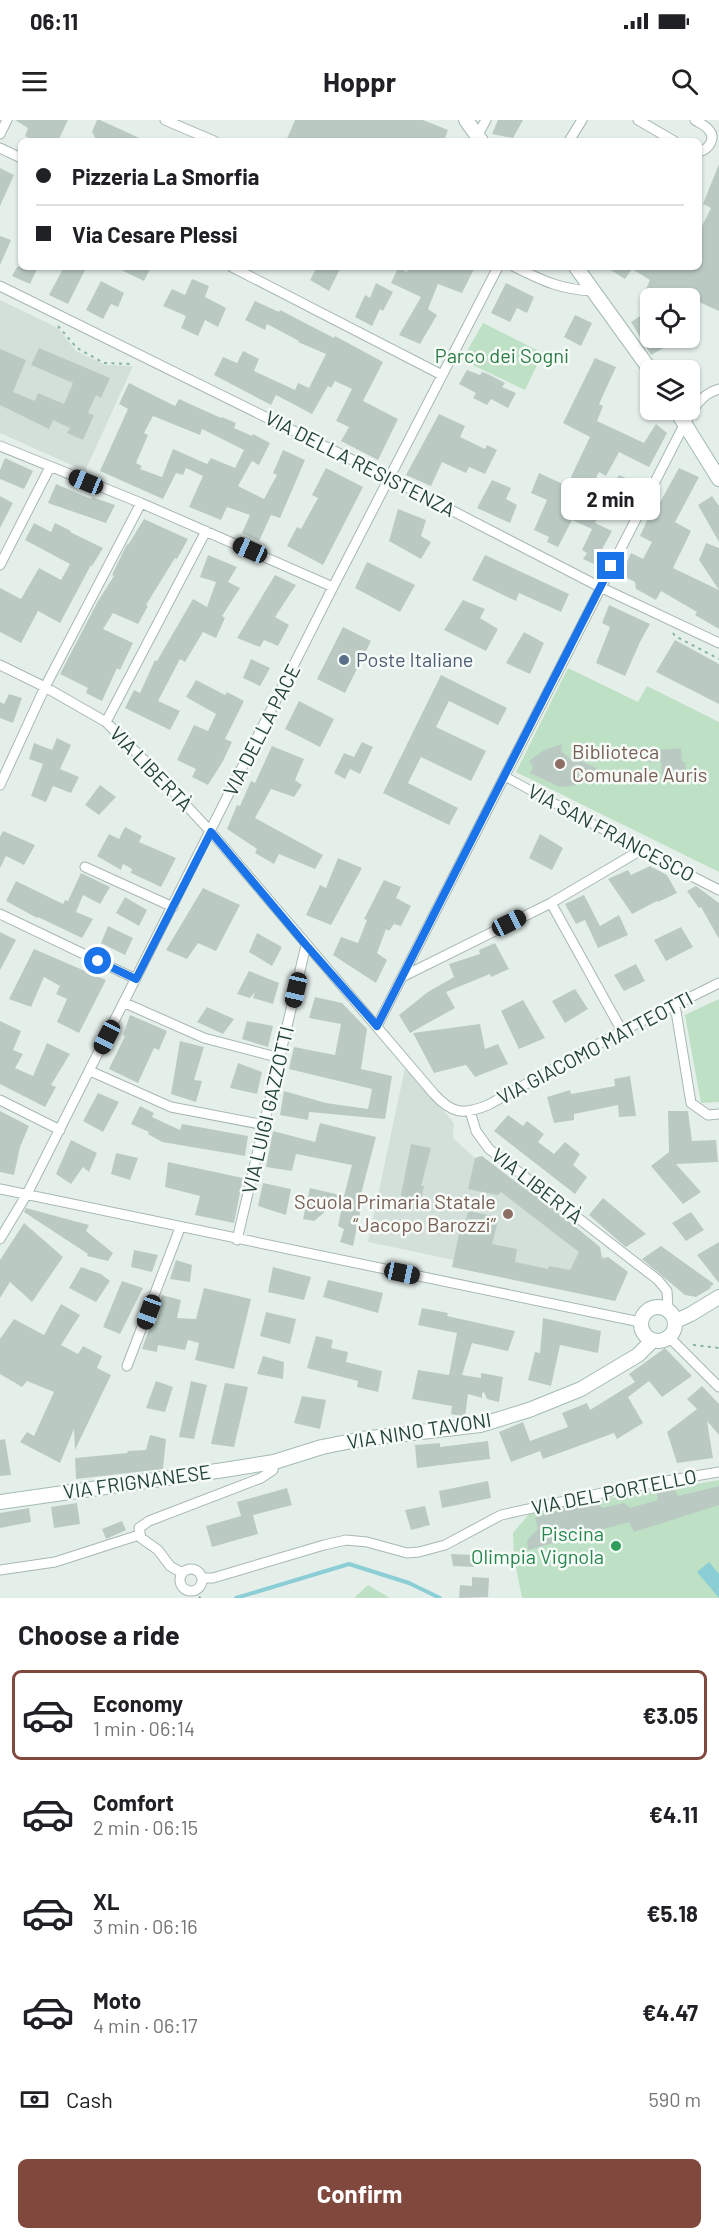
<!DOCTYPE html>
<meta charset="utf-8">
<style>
:root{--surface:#fff;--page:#f6f6f6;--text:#202124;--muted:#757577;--line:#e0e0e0;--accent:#81483d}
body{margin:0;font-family:Barlow,sans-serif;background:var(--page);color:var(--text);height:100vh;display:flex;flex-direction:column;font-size:22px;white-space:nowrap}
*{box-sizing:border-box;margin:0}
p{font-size:20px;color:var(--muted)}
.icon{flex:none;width:33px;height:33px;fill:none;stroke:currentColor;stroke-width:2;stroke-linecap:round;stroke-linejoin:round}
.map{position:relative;height:1478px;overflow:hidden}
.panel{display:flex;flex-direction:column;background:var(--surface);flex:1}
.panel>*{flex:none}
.banner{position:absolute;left:18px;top:18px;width:684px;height:132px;border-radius:9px;box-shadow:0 2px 4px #0004;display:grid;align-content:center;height:132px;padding:0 18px;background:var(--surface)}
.tools{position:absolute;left:640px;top:168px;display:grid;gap:12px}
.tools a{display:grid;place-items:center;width:60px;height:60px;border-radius:9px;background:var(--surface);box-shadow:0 2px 4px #0004;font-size:30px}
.end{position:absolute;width:27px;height:27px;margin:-14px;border:8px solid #1a73e8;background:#fff;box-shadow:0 0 0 3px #fff}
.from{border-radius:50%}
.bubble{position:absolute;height:42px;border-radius:9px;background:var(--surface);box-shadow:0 2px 4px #0004;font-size:20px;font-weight:700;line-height:42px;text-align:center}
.car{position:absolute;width:18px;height:36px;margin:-18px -9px;border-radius:8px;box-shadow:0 0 4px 2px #0007;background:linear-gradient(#222 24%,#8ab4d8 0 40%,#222 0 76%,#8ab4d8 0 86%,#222 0)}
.banner b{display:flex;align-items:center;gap:21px;height:57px;font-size:22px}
.banner b+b{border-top:2px solid var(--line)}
.banner i{width:15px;height:15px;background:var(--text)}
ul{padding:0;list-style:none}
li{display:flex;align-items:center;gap:18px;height:90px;margin:0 12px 9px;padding:0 6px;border:3px solid transparent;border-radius:9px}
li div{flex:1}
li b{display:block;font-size:22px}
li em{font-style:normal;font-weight:700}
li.active{border-color:var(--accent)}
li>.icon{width:54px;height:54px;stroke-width:1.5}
h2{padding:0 18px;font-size:27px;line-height:72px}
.pay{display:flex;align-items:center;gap:15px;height:66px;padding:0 18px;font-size:22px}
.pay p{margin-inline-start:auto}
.primary-button{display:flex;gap:12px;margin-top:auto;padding:12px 18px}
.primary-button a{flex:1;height:69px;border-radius:9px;background:var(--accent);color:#fff;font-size:24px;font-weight:700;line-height:69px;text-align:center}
.status{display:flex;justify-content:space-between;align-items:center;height:42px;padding:0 30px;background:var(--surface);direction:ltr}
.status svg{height:16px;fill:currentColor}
header{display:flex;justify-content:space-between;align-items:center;height:78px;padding:0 18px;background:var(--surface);font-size:27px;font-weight:700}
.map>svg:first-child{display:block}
.built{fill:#d3dfd9}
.green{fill:#bee0c5}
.water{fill:#8cced5}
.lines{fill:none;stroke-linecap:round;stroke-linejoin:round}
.stream{stroke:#8cced5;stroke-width:4}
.building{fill:#bacac3;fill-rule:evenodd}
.pedestrian-casing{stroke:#a7b8b1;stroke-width:10}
.minor-casing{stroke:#a7b8b1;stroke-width:11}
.secondary-casing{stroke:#a3bbb1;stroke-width:16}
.path{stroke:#85b4a2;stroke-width:2;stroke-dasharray:3 4.5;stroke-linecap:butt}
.pedestrian{stroke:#fff;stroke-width:8}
.minor{stroke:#fff;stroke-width:9}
.secondary{stroke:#fff;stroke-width:14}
.route{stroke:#1a73e8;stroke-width:8}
.service-dot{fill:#5c6f8a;stroke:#f6fbf8;stroke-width:2}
.education-dot{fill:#8d6e63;stroke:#f6fbf8;stroke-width:2}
.leisure-dot{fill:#2e9e5b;stroke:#f6fbf8;stroke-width:2}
.labels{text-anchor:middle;stroke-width:5;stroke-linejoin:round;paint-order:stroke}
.park-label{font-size:20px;fill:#2b7b45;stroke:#f6fbf8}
.street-label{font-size:20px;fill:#234238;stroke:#f6fbf8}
.service-label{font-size:20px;fill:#4e5e75;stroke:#f6fbf8;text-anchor:start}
.education-label{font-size:20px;fill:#785e54;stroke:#f6fbf8;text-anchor:start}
.leisure-label{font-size:20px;fill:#27864d;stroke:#f6fbf8;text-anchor:end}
</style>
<div class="status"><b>06:11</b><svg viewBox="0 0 49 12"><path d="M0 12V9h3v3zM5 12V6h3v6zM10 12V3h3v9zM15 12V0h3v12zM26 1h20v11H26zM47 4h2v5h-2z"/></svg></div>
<header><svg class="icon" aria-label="menu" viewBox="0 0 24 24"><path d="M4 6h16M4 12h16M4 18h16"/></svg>Hoppr<svg class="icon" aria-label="search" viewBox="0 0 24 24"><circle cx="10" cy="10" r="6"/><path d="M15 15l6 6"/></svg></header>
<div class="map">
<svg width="719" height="1478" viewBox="0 0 719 1478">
<rect width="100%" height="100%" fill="#e5efea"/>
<path class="built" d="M0,180L58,208L76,231L106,245L133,246L85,351L0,313Z
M405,948L454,1003L453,1018L456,1021L475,1038L482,1036L512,1059L519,1061L600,1127L601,1134L605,1138L608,1137L628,1152L615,1181L452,1147L454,1140L368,1122Z"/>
<path class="green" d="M483,203L543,233L525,270L462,240Z
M568,548L638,582L647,566L719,602V752L516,652Z
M719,879V982L701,983L685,895Z
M719,1360V1478H522L514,1438L513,1413L529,1394L593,1379L619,1377Z
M368,1465L390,1478H354Z"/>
<path class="water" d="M709,1442L719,1454V1478L697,1452Z"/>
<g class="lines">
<path class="stream" d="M236,1478L349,1444L409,1463L440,1478"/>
</g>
<path class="building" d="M15,0H68L58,21H33L25,16L28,8Z
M97,0H100L146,21H97L92,12Z
M295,0H423L448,10L444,21H286Z
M498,0H523L513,18L492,14Z
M719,44V191L690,178H651V185L641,180L650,160L632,149L625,159L606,147H699V104L702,106L711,88L703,84Z
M0,48L14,55L0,86Z
M0,116L11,120L0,145Z
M17,147H38L30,164L12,156Z
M64,147H80L85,150L68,184L49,175Z
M115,147H151L144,161Z
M317,147H341L329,171L310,160Z
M409,147H475L462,173L438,164L428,189L437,195L420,224L399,215L421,177L391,163L398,148L407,152Z
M192,159L209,166L205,177L226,188L218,207L205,200L198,216L181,208L186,196L163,186L172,169L185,175Z
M101,161L124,173L118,187L111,184L103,199L86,190Z
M376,163L393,172L383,191L380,189L372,206L355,197L365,175L370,178Z
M506,163L534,177L527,193L517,188L510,202L491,193Z
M255,181L279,192L280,190L334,218L335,216L383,242L363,281L398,299L378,340L341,321L349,307L336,301L352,269L335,261L331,268L328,266L312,294L276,275L271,285L214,255L223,237L237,243L243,231L259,239L254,251L295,270L298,263L309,268L326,234L298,222L299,221L267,204L265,210L245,200Z
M651,189V218H664L669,225L651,235L631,202Z
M575,195L592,203L581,226L564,217Z
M39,228L110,258L101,278L96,275L88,293L94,295L83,320L67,313L70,308L53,300L49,309L0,285V229L26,240L13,272L35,281L38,273L64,284L73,263L31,245Z
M595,238L616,247L599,284L603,286L597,301L644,323L656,304L667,313L649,347L619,332L606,356L599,352L590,370L608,378L595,403L612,411L594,444L583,439L587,433L582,430L592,409L572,400L558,427L547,422L549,417L534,410L547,380L531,373L539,353L565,365L570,359L590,317L563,303Z
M467,250L480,255L482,252L488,254L505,263L502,267L516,273L508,288L491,279L487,285L473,278L476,273L459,264Z
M129,263L175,286L179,279L221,298L222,297L236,303L234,308L252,316L253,314L270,323L259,345L252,341L238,366L264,379L277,355L273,353L283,330L305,340L280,398L271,395L259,421L242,413L250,395L227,387L221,400L189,387L203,356L186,348L183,355L176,353L163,379L100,351L128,289L119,284ZM153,296L200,315L202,309L244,330L235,348L211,338L207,344L173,329L162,357L140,349L142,346L136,343L148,315L144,313Z
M439,294L465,306L460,317L485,329L487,325L497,330L485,354L469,347L466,353L442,342L431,366L406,355Z
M5,338L33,351L24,369L0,359V350Z
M326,348L363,367L323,445L287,426L297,407L301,409L318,378L312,375Z
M679,348L699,357L675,402L691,411L673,448L719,470L699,440L706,423L719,428V509L695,495L697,492L661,471L656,480L636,469L635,462L621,455L631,433L643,439L652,422L640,416L650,394L653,395Z
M619,355L637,363L624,384L608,376Z
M492,360L511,368L506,379L517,385L510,403L477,388Z
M56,364L91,379L92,377L115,385L106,403L48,383Z
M0,376L13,383L0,408Z
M712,376L719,386V422L698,385Z
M398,389L426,400L421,416L431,422L421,439L389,421Z
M144,399L188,419L177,439L175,438L146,485L148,486L138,504L113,493L103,509L133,523L120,550L117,548L102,581L86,573L88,568L60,554L98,481L114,456L112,455L127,424L128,425Z
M34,403L51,412L55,403L71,411L70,412L103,428L92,446L91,445L60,503L38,491L21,523L0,512V468L21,479L39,448L61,460L70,444L25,420Z
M208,435L237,447L228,462L240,468L222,496L225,498L216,518L203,512L185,542L180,539L158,581L180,591L170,610L125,588L134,570L140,573L155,540L157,541L193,479L207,487L216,462L200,457Z
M485,435L569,474L561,492L519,473L516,481L472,460Z
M367,442L415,465L400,492L355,468Z
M275,455L296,465L275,497L289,505L278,526L264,520L260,527L237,518Z
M463,480L485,489L480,498L498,509L486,531L444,510Z
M609,485L650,504L640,522L625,556L596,543L610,507L602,503Z
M343,507L371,521L345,573L317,559Z
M524,512L544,523L530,554L506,543Z
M675,520L719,544V584L656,552Z
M251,539L270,548L260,566L243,558Z
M441,555L507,588L498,605L449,581L436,607L486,631L471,661L421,637L408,663L458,688L449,705L383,673Z
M196,560L225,575L227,572L244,581L225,619L232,622L223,641L208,665L192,657L196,649L177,640L194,605L208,611L216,594L186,577Z
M9,574L22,578L13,603L0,598V582L4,584Z
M299,581L334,599L320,627L285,609Z
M57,618L71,625L60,649L79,657L71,673L53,666L46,682L31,676L43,644L29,639L34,623L52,630Z
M362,622L373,627L360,654L350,649L345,659L334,653L344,633L354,637Z
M562,624L561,631L574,642L579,640L598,649L590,659L572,666L560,667L530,653L533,647L529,641L544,630Z
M272,626L304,639L295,660L302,665L294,677L271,669L255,698L323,735L315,749L279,734L274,744L255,733L257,729L227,709L237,685L240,686L251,661L255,663Z
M681,628L682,642H685L687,657L674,658V654L662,655L661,641L649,642L648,631Z
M100,665L116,677L99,695L85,685Z
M125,707L142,716L139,722L176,738L161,767L131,753L132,749L123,744L121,750L97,736L109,714L119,719Z
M3,711L35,725L24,745L6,736L0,748V717Z
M540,714L563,728L552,750L529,738Z
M338,738L362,748L331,805L306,795L320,765L326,768Z
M650,746L667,755L677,773L658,782L657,781L632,794L608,759L628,750L631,755Z
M81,753L110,767L100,784L83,775L76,792L93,799L82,818L38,797L37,798L6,781L16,761L63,784L65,780L68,781Z
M384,760L401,767L396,778L411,786L401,806L394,804L389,811L386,809L377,833L387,840L376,863L333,835L341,817L358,823L367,800L364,799Z
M696,766L719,783V819L701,787L699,788L687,771Z
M203,768L240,785L216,831L198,823L187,839L166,830Z
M584,775L600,806L619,795L628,815L598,828L585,800L576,804L565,784Z
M125,777L147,790L139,806L116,793Z
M108,806L133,818L125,835L101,823Z
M681,807L693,827L666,841L654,820Z
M0,812L16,820L0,850Z
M257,813L282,827L272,846L249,832Z
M495,823L509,849L491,857L490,854L446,872L455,888L410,913L399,895L428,872L454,857L449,844L480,834L479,830Z
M34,829L106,860L79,913L57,902L67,879L56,874L60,866L44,857L31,887L9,879Z
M636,844L645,861L624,871L614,855Z
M249,851L279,863L273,884L253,878L255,872L250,878L237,874Z
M575,869L588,889L565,903L552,881Z
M315,877L342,883L367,909L361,949L392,956L385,999L309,992L308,1000L280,995L284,971L326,983L368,989L372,969L289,949L294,927L335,935L341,904L309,898Z
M523,880L545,918L519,929L501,891Z
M207,887L234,899L223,914L197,902Z
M130,895L167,911L159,930L154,928L138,963L109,949L125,916L123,915Z
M0,901L21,911L13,930L23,934L15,948L33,956L47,923L70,934L51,965L56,967L45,987L0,964Z
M247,901L273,906L268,927L242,919Z
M480,904L485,929L498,924L508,944L475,957L466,945L434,953L413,913Z
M180,921L204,927L194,960L202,961L196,982L171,974Z
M238,943L262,952L257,974L230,968Z
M630,956L636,996L619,997L618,985L574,994V1000L554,1003L547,977L570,970L571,974L615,966L614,959Z
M98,973L119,982L103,1012L83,1001Z
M140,986L154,993L152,997L180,1010L182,1004L248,1016L245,1036L162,1022L148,1014L149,1012L131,1004Z
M0,991L29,1006L20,1027L14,1055L0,1052Z
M668,991H688L692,1021L716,1020L718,1042L676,1044L701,1072L683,1084L651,1046L669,1032Z
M508,995L523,1006L527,1001L544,1014L538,1022L554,1034L565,1022L580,1034L573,1045L587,1057L575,1074L494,1011Z
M320,1003L376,1017L360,1078L363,1079L353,1126L340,1122L344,1109L338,1106L344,1076L314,1101L303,1099L310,1068L344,1076L352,1045L296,1034L292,1051L266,1047L273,1011L315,1022Z
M71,1020L97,1033L89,1052L83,1047L71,1064L56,1054Z
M411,1024L431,1028L421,1066H424L420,1084L400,1080Z
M116,1033L138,1038L130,1060L111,1054Z
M482,1036L517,1063L519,1061L600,1127L602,1139L608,1137L628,1152L615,1181L452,1147L461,1105L465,1106L468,1091L499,1097L492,1124L517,1129L515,1142L548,1149L549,1146L570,1150L579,1132L501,1072L498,1075L468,1069L475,1038Z
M168,1042L243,1058L234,1103L195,1095L200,1076L165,1067Z
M263,1063L291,1069L286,1095L258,1086Z
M603,1078L646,1114L626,1127L621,1123L589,1095Z
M26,1088L89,1105L86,1111L113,1133L108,1141L87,1136L88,1134L24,1092Z
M691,1092L704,1110L686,1121L672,1103Z
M24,1103L63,1137L32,1182L10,1162L0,1178V1140Z
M719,1122V1163L697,1135Z
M661,1126L714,1164L710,1167L711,1168L696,1177L685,1175L642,1139Z
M134,1130L158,1135L152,1152L131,1147Z
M176,1140L192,1145L190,1162L170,1159Z
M81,1147L101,1154L110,1161L96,1182L69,1168Z
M273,1147L311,1157L304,1180L268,1172Z
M328,1160L383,1173L378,1193L323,1177Z
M122,1161L143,1168L120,1214L103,1207Z
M204,1168L251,1179L234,1249L195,1240L199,1223L188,1220L185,1230L158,1225L157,1232L142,1229L152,1201H157L162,1175L181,1180L177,1198L196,1199Z
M61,1184L80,1195L61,1225L78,1234L83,1226L102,1236L97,1248L111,1255L75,1330L74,1309L60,1343L20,1322L27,1312L34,1316L54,1272L27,1261L22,1267L0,1254V1219L14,1199L44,1215Z
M422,1188L448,1193L447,1196L515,1211L508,1231L472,1223L462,1255L481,1258V1253L503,1257L499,1282L487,1279L484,1272L482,1273V1278L468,1274L465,1297L451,1294L452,1286L412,1279L418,1250L449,1255L457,1213L418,1205Z
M266,1192L296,1199L290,1224L260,1216Z
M543,1198L601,1211L598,1233L560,1225L551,1266L528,1260L535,1232L540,1233Z
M316,1216L333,1220L331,1228L348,1232L346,1242L382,1251L378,1272L357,1267L358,1261L307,1248Z
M665,1228L692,1256L662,1277L649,1261L628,1277L643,1303L617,1319L614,1313L543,1339L540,1331L511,1342L499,1312L523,1302L530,1321L568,1307L562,1293L587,1283L590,1290L635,1262L629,1254Z
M263,1236L284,1242L283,1259L257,1254Z
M156,1261L173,1267L165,1292L146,1288Z
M191,1261L207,1265L194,1319L179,1317Z
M225,1263L248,1267L234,1327L211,1324Z
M702,1266L719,1284V1315L707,1301L713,1338L677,1343L667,1312L697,1289L687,1279Z
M302,1276L326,1280L320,1309L294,1303Z
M150,1315L166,1319L163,1349L76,1359L75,1338L128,1333L127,1331L146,1330Z
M5,1319L11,1355L0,1356V1320Z
M488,1321L490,1339L417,1348L415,1325L440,1323V1327Z
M488,1361L491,1378L442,1388L439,1371Z
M719,1366V1385L634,1412L629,1402L528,1430L527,1420L538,1409L535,1397L594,1382L603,1388L624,1383L630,1388L658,1380L656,1370L673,1367L678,1376Z
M287,1368L292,1385L253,1395L258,1414L212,1427L206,1406L241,1396L237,1382Z
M77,1383L80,1404L54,1408L51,1387Z
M425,1386L430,1405L411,1410L405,1390Z
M29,1388L31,1402L0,1408V1393Z
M122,1401L126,1410L106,1419L102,1409Z
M451,1434L475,1435L474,1447L453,1446Z
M472,1457L489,1458L488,1477L459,1478L460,1465L472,1466Z"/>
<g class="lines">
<defs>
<path id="pedestrian" d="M504,656L641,730"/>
<path id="minor" d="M165,0L214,21
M638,0L674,21
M695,0C699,3 705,5 708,9C717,18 709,29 699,32
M0,14L7,0
M477,16L486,0
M569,21L582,0
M0,28L21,38
M232,147L442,255
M515,147C543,161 562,170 594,171
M0,166L389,358L600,467L719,523
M0,326L141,383L333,467
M0,445L50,347
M0,545L45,567L106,602L146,642L211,712L434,974C452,994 464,995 488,985L622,911L719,863
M106,602L206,411
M0,665L45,567L141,383
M85,747L173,787
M551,783L622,911
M0,794L136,859
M404,856L551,783L641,730L719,770
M125,883L204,918L280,938
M675,885L691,983L708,995L719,994
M377,906L685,303C694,288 701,274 719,269
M90,951L171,987L265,1005
M0,980L60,1010
M470,991L476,1011L489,1029L658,1160L667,1171L668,1189
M0,1069L640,1202
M0,1119L27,1074L333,467L498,147
M237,1120L306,825
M669,1217L719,1267
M127,1246L180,1108
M180 1460a11 11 0 1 1 22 0a11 11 0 1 1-22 0Z
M0,1450L55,1442L139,1415
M182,1453L170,1446L158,1430L141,1418L139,1408L149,1401L261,1358L273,1350L274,1342
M202,1458H213L324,1425L346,1420L367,1422L407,1433L419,1432L445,1425L501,1395L625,1368L719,1352"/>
<path id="secondary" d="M466,0L481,21
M576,147L651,251
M676,290L719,359
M641 1204a17 17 0 1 1 34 0a17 17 0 1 1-34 0Z
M676,1201L691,1194L719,1177
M0,1382L224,1350L274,1342L322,1327L362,1319L480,1305L529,1290L581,1269L638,1235L653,1220"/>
</defs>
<use href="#pedestrian" class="pedestrian-casing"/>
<use href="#minor" class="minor-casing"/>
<use href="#secondary" class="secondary-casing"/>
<path class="path" d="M58,206L77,228L104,243L132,244
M673,513L675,516L719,539
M693,1225L719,1228
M197,1469L200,1478"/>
<use href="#pedestrian" class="pedestrian"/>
<use href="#minor" class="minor"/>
<use href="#secondary" class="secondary"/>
</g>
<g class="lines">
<path class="route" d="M98,841L136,859L211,712L306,825L377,906L611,446"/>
</g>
<circle class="service-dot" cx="344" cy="540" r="6"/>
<g class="education-dot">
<circle cx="560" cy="644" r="6"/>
<circle cx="508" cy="1094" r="6"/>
</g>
<circle class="leisure-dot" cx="616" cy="1426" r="6"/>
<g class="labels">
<g class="park-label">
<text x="502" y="243">Parco dei Sogni</text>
</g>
<g class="street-label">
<text transform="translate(360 344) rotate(27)" y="7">VIA DELLA RESISTENZA</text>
<text transform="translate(262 610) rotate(-63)" y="7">VIA DELLA PACE</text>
<text transform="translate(151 649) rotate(46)" y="7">VIA LIBERTÀ</text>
<text transform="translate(611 713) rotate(28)" y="7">VIA SAN FRANCESCO</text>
<text transform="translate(595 928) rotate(-28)" y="7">VIA GIACOMO MATTEOTTI</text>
<text transform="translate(268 990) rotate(-77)" y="7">VIA LUIGI GAZZOTTI</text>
<text transform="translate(537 1066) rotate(38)" y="7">VIA LIBERTÀ</text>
<text transform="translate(419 1311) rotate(-9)" y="7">VIA NINO TAVONI</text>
<text transform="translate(137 1362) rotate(-8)" y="7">VIA FRIGNANESE</text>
<text transform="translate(614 1372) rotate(-11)" y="7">VIA DEL PORTELLO</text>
</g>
<g class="service-label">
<text x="356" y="547">Poste Italiane</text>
</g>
<g class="education-label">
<text x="572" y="639">Biblioteca<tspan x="572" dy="23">Comunale Auris</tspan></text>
<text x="496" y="1089" text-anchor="end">Scuola Primaria Statale<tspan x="496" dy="23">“Jacopo Barozzi”</tspan></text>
</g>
<g class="leisure-label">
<text x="604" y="1421">Piscina<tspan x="604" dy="23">Olimpia Vignola</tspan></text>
</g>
</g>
</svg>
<div class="tools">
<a><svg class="icon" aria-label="locate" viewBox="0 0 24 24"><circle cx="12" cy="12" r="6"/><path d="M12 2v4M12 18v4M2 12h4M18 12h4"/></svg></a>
<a><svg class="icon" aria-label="layers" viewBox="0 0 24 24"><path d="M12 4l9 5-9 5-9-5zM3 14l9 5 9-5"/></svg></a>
</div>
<i class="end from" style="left:98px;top:841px"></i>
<i class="end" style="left:611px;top:446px"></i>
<div class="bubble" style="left:561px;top:358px;width:99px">2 min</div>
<i class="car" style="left:86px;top:362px;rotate:292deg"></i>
<i class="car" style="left:250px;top:430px;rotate:294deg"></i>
<i class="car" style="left:509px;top:803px;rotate:63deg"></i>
<i class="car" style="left:296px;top:870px;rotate:193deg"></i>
<i class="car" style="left:107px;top:917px;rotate:207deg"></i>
<i class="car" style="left:402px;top:1153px;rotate:102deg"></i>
<i class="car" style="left:149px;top:1192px;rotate:200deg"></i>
<div class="banner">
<b><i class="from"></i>Pizzeria La Smorfia</b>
<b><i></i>Via Cesare Plessi</b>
</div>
</div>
<section class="panel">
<h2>Choose a ride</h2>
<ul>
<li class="active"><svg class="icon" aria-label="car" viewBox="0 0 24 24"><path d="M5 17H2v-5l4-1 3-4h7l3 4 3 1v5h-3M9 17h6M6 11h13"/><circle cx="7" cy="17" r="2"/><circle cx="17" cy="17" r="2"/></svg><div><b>Economy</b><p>1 min · 06:14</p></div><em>€3.05</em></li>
<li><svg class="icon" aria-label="car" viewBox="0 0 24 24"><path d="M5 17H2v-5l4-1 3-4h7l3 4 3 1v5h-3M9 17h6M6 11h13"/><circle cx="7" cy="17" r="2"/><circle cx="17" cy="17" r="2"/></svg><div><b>Comfort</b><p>2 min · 06:15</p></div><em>€4.11</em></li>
<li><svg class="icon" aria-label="car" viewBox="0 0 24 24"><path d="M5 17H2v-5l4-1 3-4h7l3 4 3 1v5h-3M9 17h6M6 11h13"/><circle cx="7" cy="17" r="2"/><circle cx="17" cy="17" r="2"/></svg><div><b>XL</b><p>3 min · 06:16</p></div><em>€5.18</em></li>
<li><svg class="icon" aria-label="car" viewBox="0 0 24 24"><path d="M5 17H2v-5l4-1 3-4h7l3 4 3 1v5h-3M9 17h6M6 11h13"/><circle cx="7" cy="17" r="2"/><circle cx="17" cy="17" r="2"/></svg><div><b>Moto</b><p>4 min · 06:17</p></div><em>€4.47</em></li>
</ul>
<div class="pay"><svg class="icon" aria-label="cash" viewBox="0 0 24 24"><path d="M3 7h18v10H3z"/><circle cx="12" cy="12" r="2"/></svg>Cash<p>590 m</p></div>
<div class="primary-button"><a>Confirm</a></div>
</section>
